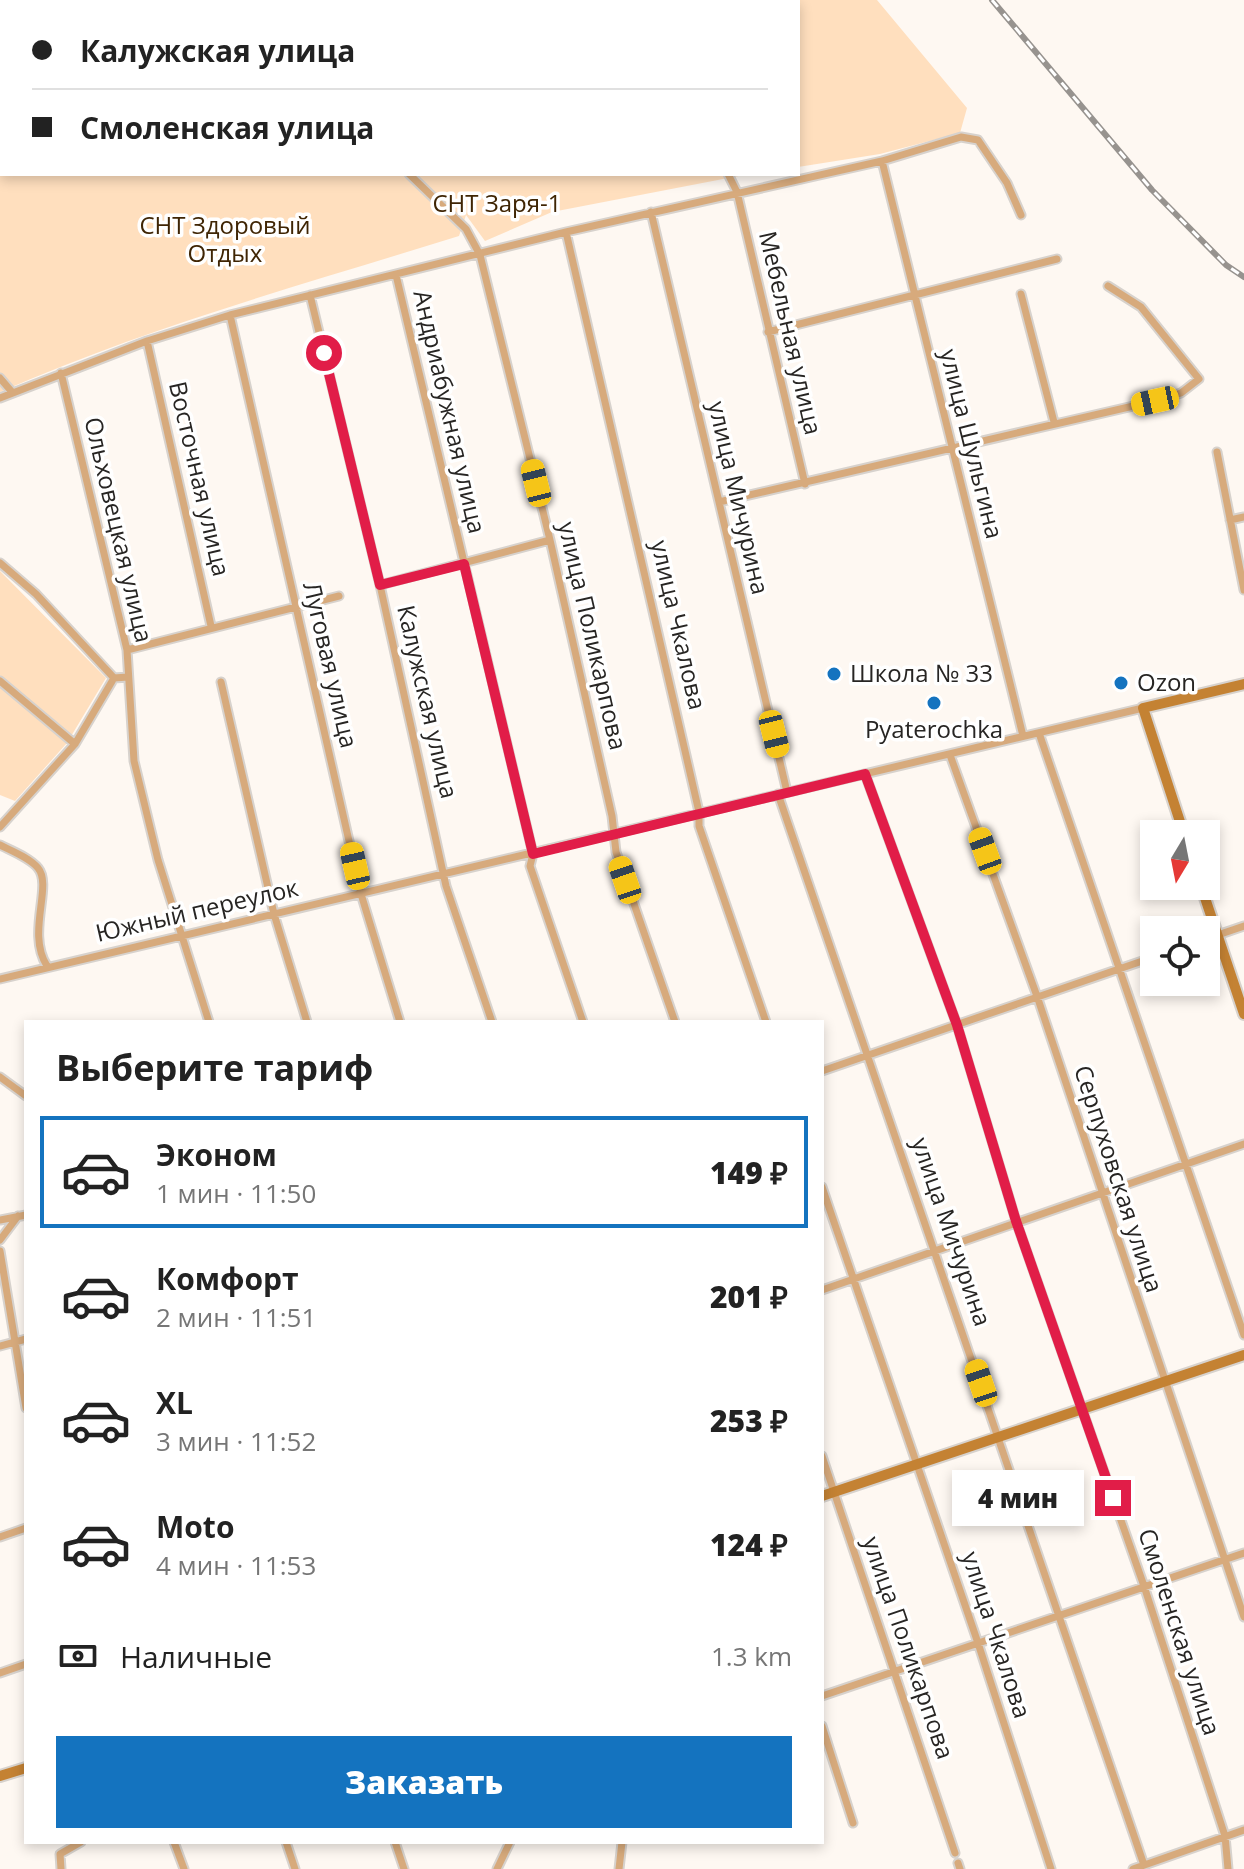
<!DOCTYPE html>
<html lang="ru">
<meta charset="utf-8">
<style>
:root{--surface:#fff;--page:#f6f6f6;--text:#222;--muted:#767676;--line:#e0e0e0;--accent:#1473bf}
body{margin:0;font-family:"Open Sans",sans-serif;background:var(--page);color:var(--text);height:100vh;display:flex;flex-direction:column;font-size:30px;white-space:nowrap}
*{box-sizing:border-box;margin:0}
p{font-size:26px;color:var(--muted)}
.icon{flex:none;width:44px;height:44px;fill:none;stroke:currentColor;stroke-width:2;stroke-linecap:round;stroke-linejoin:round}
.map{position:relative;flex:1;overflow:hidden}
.drawer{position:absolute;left:24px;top:1020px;width:800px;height:824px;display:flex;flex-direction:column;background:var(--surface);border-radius:0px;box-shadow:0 4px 12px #0003}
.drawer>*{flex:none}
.hud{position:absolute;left:0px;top:0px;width:800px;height:176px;box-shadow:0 4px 12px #0003;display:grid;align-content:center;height:176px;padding:0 32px;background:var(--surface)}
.needle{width:52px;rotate:190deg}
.buttons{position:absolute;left:1140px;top:820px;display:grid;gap:16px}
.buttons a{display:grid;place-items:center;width:80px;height:80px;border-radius:0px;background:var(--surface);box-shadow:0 4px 12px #0003;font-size:40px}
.end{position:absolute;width:36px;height:36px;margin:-18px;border:10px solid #e11d48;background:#fff;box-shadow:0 0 0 4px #fff}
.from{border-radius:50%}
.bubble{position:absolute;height:56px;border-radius:0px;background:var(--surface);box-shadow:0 4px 12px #0003;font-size:26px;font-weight:800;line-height:56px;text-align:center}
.car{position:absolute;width:24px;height:48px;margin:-24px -12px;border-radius:10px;box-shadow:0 0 6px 2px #0007;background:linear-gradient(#f5c518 24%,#345 0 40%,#f5c518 0 76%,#345 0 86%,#f5c518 0)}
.hud b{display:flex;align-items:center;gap:28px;height:76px;font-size:30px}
.hud b+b{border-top:2px solid var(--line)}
.hud i{width:20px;height:20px;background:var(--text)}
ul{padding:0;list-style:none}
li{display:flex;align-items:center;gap:24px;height:112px;margin:0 16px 12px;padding:0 16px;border:4px solid transparent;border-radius:0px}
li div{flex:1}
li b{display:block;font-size:30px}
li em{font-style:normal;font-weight:800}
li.current{border-color:var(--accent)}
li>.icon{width:72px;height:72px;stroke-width:1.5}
h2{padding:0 32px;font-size:36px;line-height:96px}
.pay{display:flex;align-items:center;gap:20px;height:88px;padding:0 32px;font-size:30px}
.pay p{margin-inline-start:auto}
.cta{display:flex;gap:16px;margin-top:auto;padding:16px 32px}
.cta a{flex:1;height:92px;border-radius:0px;background:var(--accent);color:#fff;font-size:32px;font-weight:800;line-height:92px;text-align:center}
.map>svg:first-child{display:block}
.green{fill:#ffdfbe}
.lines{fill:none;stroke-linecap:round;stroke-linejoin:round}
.street-casing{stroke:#d7d2cd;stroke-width:11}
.secondary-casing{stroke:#d7d2cd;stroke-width:14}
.street{stroke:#d7aa7c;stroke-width:7}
.secondary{stroke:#c48233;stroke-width:10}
.rail-casing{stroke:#97938f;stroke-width:6}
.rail{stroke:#fff;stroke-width:3;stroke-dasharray:9;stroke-linecap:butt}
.route{stroke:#e11d48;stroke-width:10}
.poi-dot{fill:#1473bf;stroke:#fff;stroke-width:3}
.labels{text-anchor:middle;stroke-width:7;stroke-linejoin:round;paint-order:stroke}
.park-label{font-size:24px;fill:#3f2504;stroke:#fff}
.street-label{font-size:24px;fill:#272523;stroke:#fff}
.poi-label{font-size:24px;fill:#272523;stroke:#fff;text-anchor:start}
</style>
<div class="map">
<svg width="1244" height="1869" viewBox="0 0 1244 1869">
<rect width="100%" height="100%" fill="#fef8f2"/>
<path class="green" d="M0,0H877L967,108L960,133L880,154L798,167V2H2V174H749L552,212L485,241L466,215L459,236C305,284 148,327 0,392Z
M0,571L106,678L67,743L15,801L0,795Z"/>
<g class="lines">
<defs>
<path id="street" d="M234,0L236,2
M562,0L564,2
M882,161L1023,736
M409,174L466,229L480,255L550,540L612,816L616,852L675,1022
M728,174L737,192L805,484
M651,212L787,792
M566,232L699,812V826L766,1022
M396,275L533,854L530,866L583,1022
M1021,294L1054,422
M310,295L380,585L446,886L492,1022
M230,315L361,894L400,1022
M768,332L1057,259
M147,341L211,626
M61,373L127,650L134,761L158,860L209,1022
M0,378L12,392
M0,398L147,341L230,315L566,232L882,161L961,137L978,140L1007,183L1021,215
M1217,452L1244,590
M719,502L1155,401L1181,393L1199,379L1141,307L1108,286
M1230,520L1244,517
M0,563L36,594L114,678L128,677
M380,585L550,540
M127,650L339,596
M0,681L75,744
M221,682L274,914L307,1022
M1039,733L1244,1335
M950,755L1038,999L1244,1617
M865,774L957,1025L1016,1221L1144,1586L1225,1836L1228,1869
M778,794L1144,1865
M0,827L75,744L114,678
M0,845C12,851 30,858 38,868C53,886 26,933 47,966
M1206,939L1244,926
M0,979L1143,708
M822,1071L1154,957
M0,1077L26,1096
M822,1187L978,1643L1051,1869
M0,1220L26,1215
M0,1240L18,1216
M0,1251L26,1408
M822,1290L1244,1144
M0,1346L26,1339
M822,1456L955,1853
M0,1537L26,1528
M0,1673L26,1664
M822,1696L1244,1553
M822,1726L853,1823
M174,1842L184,1869
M286,1842L295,1869
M395,1842L404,1869
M958,1863L960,1869
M61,1869L60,1854L81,1842
M497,1869L510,1842
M619,1869L622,1842
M1133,1869L1244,1830"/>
<path id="secondary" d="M1184,834L1143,708L1244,684
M1201,886L1244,1014
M822,1496L1244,1355
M0,1776L26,1768"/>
</defs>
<use href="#street" class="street-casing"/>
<use href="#secondary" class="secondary-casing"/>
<use href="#street" class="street"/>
<use href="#secondary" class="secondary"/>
<defs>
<path id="rail" d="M992,0L1152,190L1226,265L1244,277"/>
</defs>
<use href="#rail" class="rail-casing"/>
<use href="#rail" class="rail"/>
</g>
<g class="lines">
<path class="route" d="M324,353L380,585L464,564L533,854L865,774L957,1025L1016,1221L1113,1498"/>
</g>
<g class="poi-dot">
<circle cx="834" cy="674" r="8"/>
<circle cx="1121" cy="683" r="8"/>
<circle cx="934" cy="703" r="8"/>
</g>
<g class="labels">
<g class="park-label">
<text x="497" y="212">СНТ Заря-1</text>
<text x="225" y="234">СНТ Здоровый<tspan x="225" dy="28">Отдых</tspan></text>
</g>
<g class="street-label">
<text transform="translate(790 333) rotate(77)" y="8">Мебельная улица</text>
<text transform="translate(449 412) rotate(77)" y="8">Андриабужная улица</text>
<text transform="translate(971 444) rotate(76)" y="8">улица Шульгина</text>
<text transform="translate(199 479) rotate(77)" y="8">Восточная улица</text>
<text transform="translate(738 498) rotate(77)" y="8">улица Мичурина</text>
<text transform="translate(118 530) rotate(77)" y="8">Ольховецкая улица</text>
<text transform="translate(678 625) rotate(77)" y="8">улица Чкалова</text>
<text transform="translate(592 636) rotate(77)" y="8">улица Поликарпова</text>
<text transform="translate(330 665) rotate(77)" y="8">Луговая улица</text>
<text transform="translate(427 702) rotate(77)" y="8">Калужская улица</text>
<text transform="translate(197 911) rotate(-13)" y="8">Южный переулок</text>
<text transform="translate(1118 1179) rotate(72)" y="8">Серпуховская улица</text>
<text transform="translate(951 1232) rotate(71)" y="8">улица Мичурина</text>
<text transform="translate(1179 1632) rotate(72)" y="8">Смоленская улица</text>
<text transform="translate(996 1635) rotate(72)" y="8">улица Чкалова</text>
<text transform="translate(908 1648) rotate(71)" y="8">улица Поликарпова</text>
</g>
<g class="poi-label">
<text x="850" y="682">Школа № 33</text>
<text x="1137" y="691">Ozon</text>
<text x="934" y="738" text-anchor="middle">Pyaterochka</text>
</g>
</g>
</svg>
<div class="buttons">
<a><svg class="needle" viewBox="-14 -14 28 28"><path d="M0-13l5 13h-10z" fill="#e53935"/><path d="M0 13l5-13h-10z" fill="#767676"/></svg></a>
<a><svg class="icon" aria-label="locate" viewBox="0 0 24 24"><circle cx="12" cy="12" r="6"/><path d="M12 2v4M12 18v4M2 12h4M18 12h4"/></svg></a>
</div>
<i class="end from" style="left:324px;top:353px"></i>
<i class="end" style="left:1113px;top:1498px"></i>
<div class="bubble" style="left:952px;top:1470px;width:132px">4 мин</div>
<i class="car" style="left:1155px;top:401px;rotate:258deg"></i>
<i class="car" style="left:536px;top:483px;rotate:346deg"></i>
<i class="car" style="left:774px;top:734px;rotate:166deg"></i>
<i class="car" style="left:985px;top:851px;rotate:340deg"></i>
<i class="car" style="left:355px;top:866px;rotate:347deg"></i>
<i class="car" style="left:625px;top:880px;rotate:341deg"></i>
<i class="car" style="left:981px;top:1383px;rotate:341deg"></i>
<div class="hud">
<b><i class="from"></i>Калужская улица</b>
<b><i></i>Смоленская улица</b>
</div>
<section class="drawer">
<h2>Выберите тариф</h2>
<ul>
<li class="current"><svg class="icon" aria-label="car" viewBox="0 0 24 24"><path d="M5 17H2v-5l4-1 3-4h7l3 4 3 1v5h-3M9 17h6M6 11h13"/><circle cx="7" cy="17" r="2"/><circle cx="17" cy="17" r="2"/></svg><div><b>Эконом</b><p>1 мин · 11:50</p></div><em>149 ₽</em></li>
<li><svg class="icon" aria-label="car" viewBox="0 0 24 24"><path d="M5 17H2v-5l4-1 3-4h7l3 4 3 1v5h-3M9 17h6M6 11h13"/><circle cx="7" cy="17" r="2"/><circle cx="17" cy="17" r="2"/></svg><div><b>Комфорт</b><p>2 мин · 11:51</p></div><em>201 ₽</em></li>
<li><svg class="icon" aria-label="car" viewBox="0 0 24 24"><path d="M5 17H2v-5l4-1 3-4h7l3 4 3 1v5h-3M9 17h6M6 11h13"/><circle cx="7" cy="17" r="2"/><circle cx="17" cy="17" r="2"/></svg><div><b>XL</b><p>3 мин · 11:52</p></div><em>253 ₽</em></li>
<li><svg class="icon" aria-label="car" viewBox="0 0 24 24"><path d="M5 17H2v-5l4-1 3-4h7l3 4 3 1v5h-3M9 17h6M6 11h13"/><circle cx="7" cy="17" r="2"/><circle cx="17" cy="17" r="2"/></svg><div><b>Moto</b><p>4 мин · 11:53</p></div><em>124 ₽</em></li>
</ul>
<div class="pay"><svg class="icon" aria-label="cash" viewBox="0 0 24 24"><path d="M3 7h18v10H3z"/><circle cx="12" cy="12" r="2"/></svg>Наличные<p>1.3 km</p></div>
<div class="cta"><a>Заказать</a></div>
</section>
</div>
